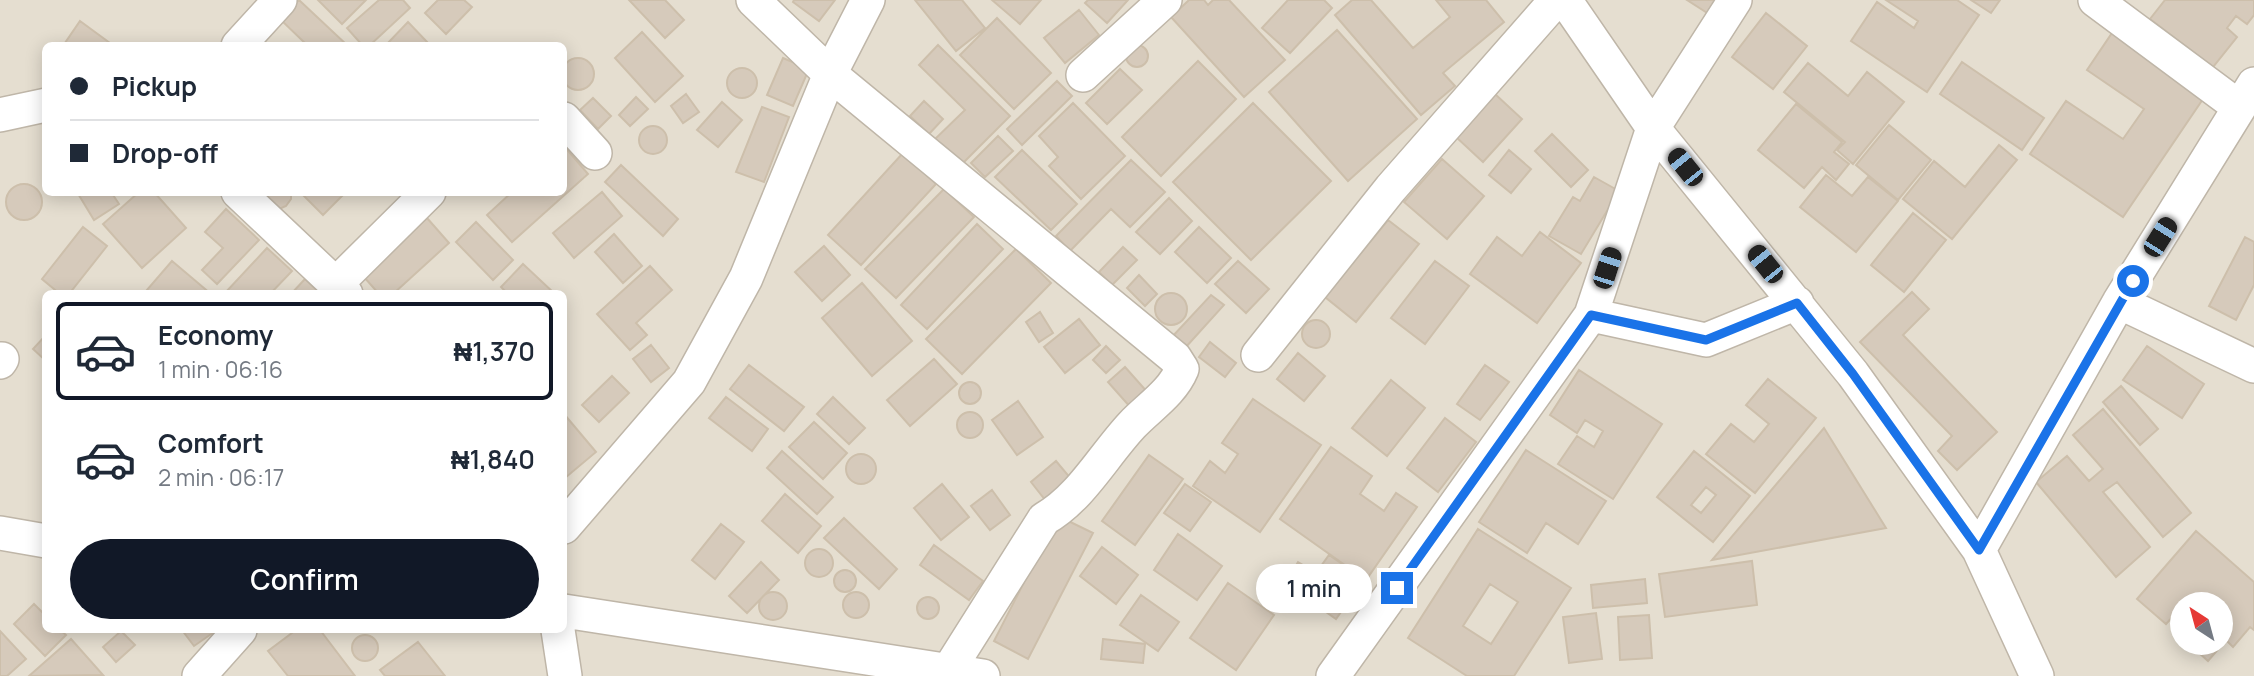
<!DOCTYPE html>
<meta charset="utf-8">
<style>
:root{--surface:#fff;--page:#f2f2f3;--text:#1f2937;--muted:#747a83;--line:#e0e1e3;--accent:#111827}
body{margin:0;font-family:Manrope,sans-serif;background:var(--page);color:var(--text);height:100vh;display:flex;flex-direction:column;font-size:26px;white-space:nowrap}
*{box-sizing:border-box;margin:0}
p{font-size:23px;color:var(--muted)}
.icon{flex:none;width:38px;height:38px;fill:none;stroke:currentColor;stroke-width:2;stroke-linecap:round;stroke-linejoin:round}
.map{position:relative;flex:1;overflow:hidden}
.sheet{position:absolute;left:42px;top:290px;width:525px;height:343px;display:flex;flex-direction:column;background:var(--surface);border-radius:10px;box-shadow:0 4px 18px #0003}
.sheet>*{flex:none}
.banner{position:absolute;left:42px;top:42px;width:525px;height:154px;border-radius:10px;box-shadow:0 4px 18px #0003;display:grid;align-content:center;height:154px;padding:0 28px;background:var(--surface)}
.needle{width:46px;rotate:324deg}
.fabs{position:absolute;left:2170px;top:592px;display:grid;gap:14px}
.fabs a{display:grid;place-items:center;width:63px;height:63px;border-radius:50%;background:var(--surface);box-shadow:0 4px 18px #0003;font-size:35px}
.end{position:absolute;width:32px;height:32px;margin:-16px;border:9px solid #1a73e8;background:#fff;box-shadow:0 0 0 4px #fff}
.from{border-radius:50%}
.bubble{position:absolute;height:49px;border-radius:24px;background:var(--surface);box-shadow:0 4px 18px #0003;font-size:23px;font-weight:600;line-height:49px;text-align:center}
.car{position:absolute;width:21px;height:42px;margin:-21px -10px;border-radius:9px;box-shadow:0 0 5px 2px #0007;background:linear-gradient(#222 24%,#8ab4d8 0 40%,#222 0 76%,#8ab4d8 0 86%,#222 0)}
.banner b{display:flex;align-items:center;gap:24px;height:66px;font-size:26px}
.banner b+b{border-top:2px solid var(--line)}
.banner i{width:18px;height:18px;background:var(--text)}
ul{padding:12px 0 0;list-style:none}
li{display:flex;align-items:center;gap:21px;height:98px;margin:0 14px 10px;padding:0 14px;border:4px solid transparent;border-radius:10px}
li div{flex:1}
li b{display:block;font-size:26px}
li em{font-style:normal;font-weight:600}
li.active{border-color:var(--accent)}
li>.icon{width:63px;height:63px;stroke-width:1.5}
.button{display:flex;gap:14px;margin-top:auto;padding:14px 28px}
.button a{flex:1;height:80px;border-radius:42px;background:var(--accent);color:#fff;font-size:28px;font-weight:600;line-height:80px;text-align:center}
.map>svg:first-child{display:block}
.residential{fill:#e5ded0;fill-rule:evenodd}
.building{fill:#d6cabb;stroke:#cdbfab;stroke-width:2;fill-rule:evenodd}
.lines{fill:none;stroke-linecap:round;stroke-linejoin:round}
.minor-casing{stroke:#bfb6a8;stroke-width:36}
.minor{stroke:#fff;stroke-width:33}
.route{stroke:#1a73e8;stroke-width:9}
</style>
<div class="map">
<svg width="2254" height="676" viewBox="0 0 2254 676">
<rect width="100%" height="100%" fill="#f1ece2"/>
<path class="residential" d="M0,0H2254V676H0ZM46,46H564V192H46ZM46,294H564V630H46ZM2182,604H2221V642H2182Z"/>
<path class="building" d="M299,0L348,46H308L281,20Z
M318,0H366L342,24Z
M379,0H403L410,8L369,46H363L347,28Z
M438,0H464L472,7L446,34L425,13Z
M629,0H665L684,20L665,38Z
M794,0H835L819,21L793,2Z
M915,0H962L985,28L956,51Z
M992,0H1041L1020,24Z
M1088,0H1128L1107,23L1085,3Z
M1189,0H1204L1208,5L1213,0H1229L1285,60L1244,97L1171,17Z
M1288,0H1324L1332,8L1290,53L1262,28Z
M1352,0H1371L1413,48L1450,17L1436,0H1486L1504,22L1443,73L1455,86L1421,115L1335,15Z
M1687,0H1727L1715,18Z
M1886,0H1957L1979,15L1927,92L1851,41L1877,2L1914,28L1918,21Z
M1971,0H2000L1991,13Z
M2165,0H2254V15L2247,24L2236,16L2227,28L2237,37L2213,67L2150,19Z
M1079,10L1099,35L1065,63L1044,38Z
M1766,13L1807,46L1773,89L1732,57Z
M997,18L1051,73L1014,109L960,55Z
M80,21L114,46H68L65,43Z
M408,22L429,44L427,46H385Z
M1337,30L1417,119L1348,181L1269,92Z
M642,32L683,76L655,102L615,58Z
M2112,33L2205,96L2123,217L2030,154L2066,101L2123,139L2144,109L2087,70Z
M1126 56a11 11 0 1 1 22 0a11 11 0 1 1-22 0Z
M938,45L1010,116L959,167L933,141L965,110L919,65Z
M783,58L809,69L793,106L767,95Z
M562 74a16 16 0 1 1 32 0a16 16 0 1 1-32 0Z
M1198,61L1236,99L1161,176L1122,137Z
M1962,62L2044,118L2022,150L1940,94Z
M1808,63L1848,96L1867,72L1904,102L1853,164L1837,150L1845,142L1784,92Z
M727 83a15 15 0 1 1 30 0a15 15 0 1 1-30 0Z
M1120,69L1142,90L1107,124L1086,103Z
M1057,81L1072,96L1022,145L1007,129Z
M686,94L699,112L683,123L671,106Z
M1495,94L1522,119L1483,162L1456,137Z
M636,97L648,109L630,126L619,115Z
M593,98L611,116L598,129L580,110Z
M924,101L943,119L929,134L910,116Z
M722,102L742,120L718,147L697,130Z
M1073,103L1125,156L1081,199L1049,166L1058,157L1039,136Z
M1253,103L1331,181L1251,260L1173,182Z
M1796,104L1842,142L1834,152L1849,164L1836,180L1822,167L1804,188L1758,150Z
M762,107L789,117L764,182L736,172Z
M1889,125L1931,160L1898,200L1856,165Z
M639 140a14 14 0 1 1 28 0a14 14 0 1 1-28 0Z
M1552,134L1588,170L1571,187L1535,151Z
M998,136L1013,151L985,177L971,163Z
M1999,145L2017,160L1952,239L1903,199L1934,161L1965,187Z
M564,146L588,174L512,242L487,215L512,192H564Z
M1022,150L1077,204L1051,230L995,177Z
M1509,150L1531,169L1511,193L1489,175Z
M903,153L936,184L861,265L828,235Z
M1442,159L1484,196L1447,239L1404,202Z
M1131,160L1165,192L1130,227L1111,209L1070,251L1056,236Z
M621,165L678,219L663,236L605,182Z
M1826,175L1852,196L1868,177L1898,201L1856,252L1800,207Z
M1594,177L1619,191L1581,254L1549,236L1573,197L1580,201Z
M6 202a18 18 0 1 1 36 0a18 18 0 1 1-36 0Z
M944,189L974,217L896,298L865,269Z
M77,192H111L119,204L94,220Z
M139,192H154L186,228L142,268L103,224Z
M266,192H291V199L286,206L279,209L266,199Z
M300,192H340L343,195L323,215Z
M602,192L622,216L574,258L553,233Z
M1169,198L1192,221L1160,254L1136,232Z
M226,209L259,240L217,284L202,270L223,248L205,232Z
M1913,213L1946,240L1904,292L1871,265Z
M427,218L449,243L393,294H379L364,277Z
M1388,220L1419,244L1356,322L1325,297Z
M476,222L513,260L493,280L456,242Z
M977,224L1003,249L927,329L901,305Z
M83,227L107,246L69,294H60L42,279Z
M1199,227L1231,258L1207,283L1175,252Z
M1540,232L1581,263L1537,323L1470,274L1497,237L1522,256Z
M614,234L642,266L623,283L595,252Z
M2245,237L2254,242V285L2236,320L2209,306Z
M824,246L850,275L822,301L795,272Z
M1123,247L1137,260L1112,285L1099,272Z
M267,248L292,271L270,294H226L225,293Z
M1016,249L1051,283L962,374L926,339Z
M172,261L211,294H150L146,291Z
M1238,261L1269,289L1246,313L1215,284Z
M1435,261L1469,286L1425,344L1391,318Z
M523,264L555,294H508L501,287Z
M650,266L672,290L636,323L647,335L630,350L597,314Z
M1139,275L1157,294L1145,306L1127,288Z
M305,279L321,294H291Z
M862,283L912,341L872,376L822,318Z
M1912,292L1929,309L1903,335L1997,432L1957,470L1938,451L1952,436L1860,342Z
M1155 309a16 16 0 1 1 32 0a16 16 0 1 1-32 0Z
M1211,295L1224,305L1185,348L1172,337Z
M1040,312L1053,333L1039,342L1026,322Z
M1079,319L1100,345L1065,373L1044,347Z
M1302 334a14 14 0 1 1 28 0a14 14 0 1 1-28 0Z
M46,335V361L33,349Z
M1210,342L1236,363L1225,377L1199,357Z
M651,345L669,368L651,382L633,359Z
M1106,346L1120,360L1106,373L1093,360Z
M2147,346L2204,384L2182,418L2123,380Z
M1298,353L1325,376L1304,401L1277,379Z
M934,359L957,384L910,426L887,400Z
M749,365L804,407L784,431L730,389Z
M1485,365L1509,382L1480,420L1457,404Z
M1125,367L1149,394L1132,409L1108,382Z
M1579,370L1662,424L1613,499L1558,464L1577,436L1594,447L1603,431L1585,420L1577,433L1550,415Z
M612,376L629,393L599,422L582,405Z
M1768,379L1816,418L1755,493L1706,454L1731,424L1754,442L1769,424L1746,405Z
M1391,380L1425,408L1387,456L1352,428Z
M959 393a11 11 0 1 1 22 0a11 11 0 1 1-22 0Z
M2121,386L2158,429L2140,445L2103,402Z
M726,397L768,429L752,451L709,418Z
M833,397L865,428L849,444L817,414Z
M1253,399L1321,445L1260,532L1193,486L1210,461L1225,473L1238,454L1222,443Z
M1018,401L1043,437L1017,455L992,420Z
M2103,409L2191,513L2163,537L2117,482L2103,492L2150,547L2116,577L2036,482L2067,456L2089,481L2103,469L2073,435Z
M957 425a13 13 0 1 1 26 0a13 13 0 1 1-26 0Z
M564,414L596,452L565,478L564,476Z
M1445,418L1476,442L1438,492L1407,468Z
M814,422L847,453L823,479L789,447Z
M1824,428L1886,528L1712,560Z
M1331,447L1372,476L1360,494L1384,511L1396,493L1417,507L1366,580L1280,519Z
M1526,450L1606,501L1578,544L1546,523L1527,553L1479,522Z
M782,451L833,497L817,514L767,468Z
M1694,451L1750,496L1713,542L1657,497ZM1706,487L1716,495L1701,513L1691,505Z
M846 469a15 15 0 1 1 30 0a15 15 0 1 1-30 0Z
M1149,455L1183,479L1135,545L1102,521Z
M1056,461L1072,480L1046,501L1031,482Z
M942,484L969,517L941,540L914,508Z
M1185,484L1211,502L1190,531L1164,513Z
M992,490L1010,515L990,530L971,506Z
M785,494L821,526L798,553L762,521Z
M1058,516L1093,533L1028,659L994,641Z
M844,518L897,569L879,589L824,538Z
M721,524L744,542L715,579L692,560Z
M1478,529L1571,588L1514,676H1467L1408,638ZM1490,584L1518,602L1491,644L1463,626Z
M2196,531L2254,582V630L2250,627L2233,647L2226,640L2208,661L2187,642H2221V604H2182V618L2176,613L2166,624L2137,599Z
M1178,534L1222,566L1197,600L1154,570Z
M934,545L983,581L969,600L920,565Z
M1102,547L1138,575L1116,604L1080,576Z
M805 563a14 14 0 1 1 28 0a14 14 0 1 1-28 0Z
M1329,555L1364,579L1336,619L1301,594Z
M1752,561L1757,605L1665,617L1659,574Z
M761,562L779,580L747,613L729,596Z
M1298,562L1313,571L1298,595L1283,587Z
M834 581a11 11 0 1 1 22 0a11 11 0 1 1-22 0Z
M1645,579L1647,603L1593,608L1591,585Z
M1228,583L1274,615L1236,670L1190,638Z
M759 606a14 14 0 1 1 28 0a14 14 0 1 1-28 0Z
M843 605a13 13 0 1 1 26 0a13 13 0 1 1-26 0Z
M1141,595L1179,622L1158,651L1120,625Z
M917 608a11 11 0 1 1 22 0a11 11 0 1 1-22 0Z
M34,604L46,616V630H60L66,635L45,656L14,624Z
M1596,613L1602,659L1569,663L1563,617Z
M1649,615L1652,658L1620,660L1618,617Z
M182,630H217L194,646Z
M296,630H320L355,676H288L268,651Z
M0,631L26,659L7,676H0Z
M121,631L135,645L116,662L103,647Z
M352 648a13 13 0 1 1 26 0a13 13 0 1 1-26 0Z
M71,639L103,675L29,676Z
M1103,639L1145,644L1143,663L1101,659Z
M418,642L445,676H385L380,670Z"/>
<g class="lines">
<defs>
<path id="minor" d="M753,0L830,74L1175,358L1182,369C1172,393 1149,407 1132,425C1103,456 1081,498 1044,519L948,671
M1565,0L1653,128L1853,374L1979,550L2037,676
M2095,0L2239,107
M238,46L280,0
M1083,75L1165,0
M0,115L46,105
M564,119L595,153
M238,192L346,294
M336,284L429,192
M2119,302L2254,366
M1591,315L1706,340L1797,303
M1258,355L1391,188L1556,0
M0,362L2,359
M564,527L689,382L746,278L830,74L868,0
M0,533L46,541
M1979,550L2119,302L2254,84
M564,611L983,676
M558,630L565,676
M199,676L240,630
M1333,676L1591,315L1653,128L1735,0"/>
</defs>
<use href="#minor" class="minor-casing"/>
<use href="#minor" class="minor"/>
</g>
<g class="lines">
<path class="route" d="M1397,588L1591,315L1706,340L1797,303L1853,374L1979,550L2133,281"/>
</g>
</svg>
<div class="fabs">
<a><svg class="needle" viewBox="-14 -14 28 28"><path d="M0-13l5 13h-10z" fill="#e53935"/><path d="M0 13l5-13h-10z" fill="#747a83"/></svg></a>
</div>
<i class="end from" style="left:2133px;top:281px"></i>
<i class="end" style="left:1397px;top:588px"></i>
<div class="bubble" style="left:1256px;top:564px;width:116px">1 min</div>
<i class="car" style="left:1685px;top:167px;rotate:321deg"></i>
<i class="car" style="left:2160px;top:237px;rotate:32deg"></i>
<i class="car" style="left:1765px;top:264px;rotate:321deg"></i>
<i class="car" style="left:1607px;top:268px;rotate:18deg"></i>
<div class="banner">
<b><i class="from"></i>Pickup</b>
<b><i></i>Drop-off</b>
</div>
<section class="sheet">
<ul>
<li class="active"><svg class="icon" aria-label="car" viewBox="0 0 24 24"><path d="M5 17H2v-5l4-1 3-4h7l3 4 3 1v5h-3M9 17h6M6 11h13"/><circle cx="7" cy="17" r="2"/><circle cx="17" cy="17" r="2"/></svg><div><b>Economy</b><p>1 min · 06:16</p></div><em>₦1,370</em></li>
<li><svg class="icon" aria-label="car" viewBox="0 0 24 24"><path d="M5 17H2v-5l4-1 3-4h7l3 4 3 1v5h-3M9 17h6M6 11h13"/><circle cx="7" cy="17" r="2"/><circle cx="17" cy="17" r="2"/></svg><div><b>Comfort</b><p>2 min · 06:17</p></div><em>₦1,840</em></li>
</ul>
<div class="button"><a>Confirm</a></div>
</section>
</div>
